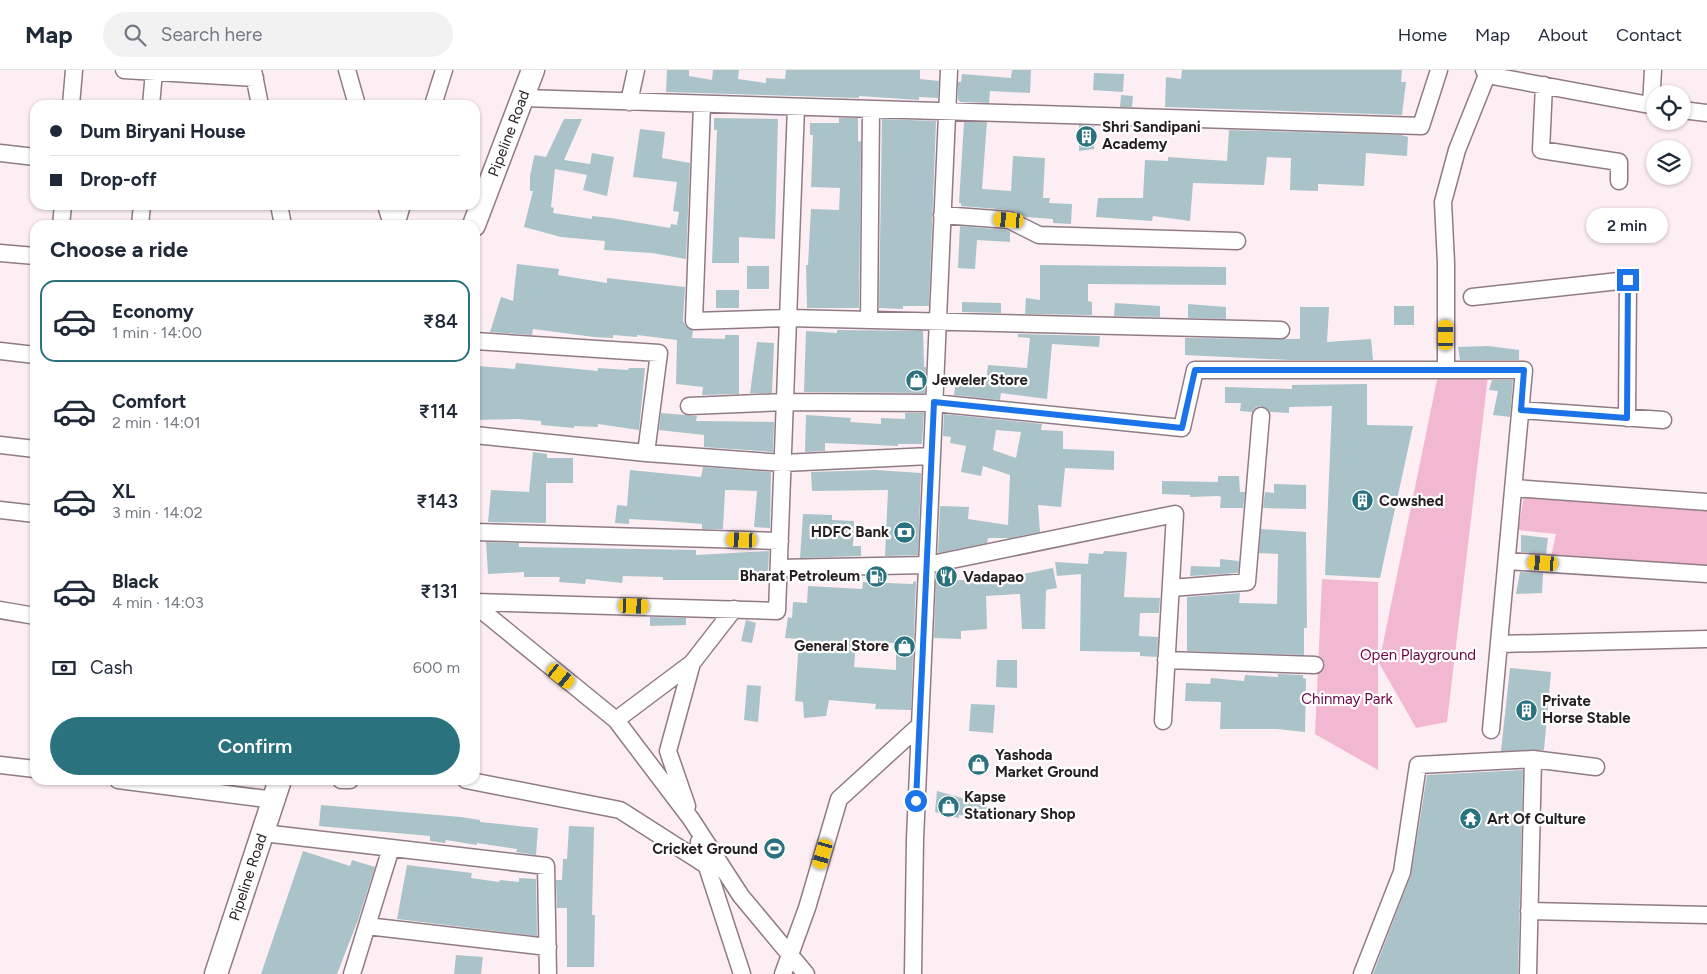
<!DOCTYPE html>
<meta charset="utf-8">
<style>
:root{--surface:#fff;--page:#f2f2f3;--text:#1f2937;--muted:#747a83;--line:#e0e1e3;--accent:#2a727e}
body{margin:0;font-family:Figtree,sans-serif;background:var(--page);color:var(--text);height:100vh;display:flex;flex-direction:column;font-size:19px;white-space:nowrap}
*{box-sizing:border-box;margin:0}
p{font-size:16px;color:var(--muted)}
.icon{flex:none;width:28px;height:28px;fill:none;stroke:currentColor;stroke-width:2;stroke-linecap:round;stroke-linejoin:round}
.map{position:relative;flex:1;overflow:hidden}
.panel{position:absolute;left:30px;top:150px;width:450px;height:565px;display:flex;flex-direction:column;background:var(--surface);border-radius:15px;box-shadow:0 1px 4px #0004}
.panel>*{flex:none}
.hud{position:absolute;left:30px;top:30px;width:450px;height:110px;border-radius:15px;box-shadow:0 1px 4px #0004;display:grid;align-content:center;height:110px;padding:0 20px;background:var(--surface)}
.tools{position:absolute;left:1646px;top:15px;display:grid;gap:10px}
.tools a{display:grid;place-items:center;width:45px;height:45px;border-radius:50%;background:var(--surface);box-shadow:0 1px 4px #0004;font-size:25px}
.end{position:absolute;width:22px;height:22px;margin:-11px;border:6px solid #1a73e8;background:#fff;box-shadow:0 0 0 2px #fff}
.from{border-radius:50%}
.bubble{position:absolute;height:35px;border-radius:18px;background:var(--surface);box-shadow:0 1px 4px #0004;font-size:16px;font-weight:600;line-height:35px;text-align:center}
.car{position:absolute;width:15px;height:30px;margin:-15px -8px;border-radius:6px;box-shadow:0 0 4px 1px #0007;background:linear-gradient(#f5c518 24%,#345 0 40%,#f5c518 0 76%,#345 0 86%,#f5c518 0)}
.hud b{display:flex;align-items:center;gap:18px;height:48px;font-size:19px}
.hud b+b{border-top:1px solid var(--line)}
.hud i{width:12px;height:12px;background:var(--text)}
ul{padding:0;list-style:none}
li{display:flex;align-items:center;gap:15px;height:82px;margin:0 10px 8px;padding:0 10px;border:2px solid transparent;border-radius:15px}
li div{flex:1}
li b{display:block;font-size:19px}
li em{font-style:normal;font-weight:600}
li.selected{border-color:var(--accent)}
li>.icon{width:45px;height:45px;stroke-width:1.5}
h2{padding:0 20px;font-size:22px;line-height:60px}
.pay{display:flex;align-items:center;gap:12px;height:55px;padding:0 20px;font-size:19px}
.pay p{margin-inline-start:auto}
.cta{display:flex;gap:10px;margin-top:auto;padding:10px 20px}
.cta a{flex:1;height:58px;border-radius:30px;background:var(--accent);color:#fff;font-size:20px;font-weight:600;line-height:58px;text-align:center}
header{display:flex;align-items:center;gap:30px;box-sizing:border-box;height:70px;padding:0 25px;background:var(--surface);border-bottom:1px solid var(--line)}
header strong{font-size:24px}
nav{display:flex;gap:28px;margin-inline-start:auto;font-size:18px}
.search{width:350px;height:45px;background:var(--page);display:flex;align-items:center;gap:12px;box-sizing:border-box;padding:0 18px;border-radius:28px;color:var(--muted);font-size:19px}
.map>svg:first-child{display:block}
.green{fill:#f3b8d1}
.building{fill:#aac3c8;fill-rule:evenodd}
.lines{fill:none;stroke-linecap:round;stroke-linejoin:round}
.minor-casing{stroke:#907b84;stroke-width:19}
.secondary-casing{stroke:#907b84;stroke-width:25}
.minor{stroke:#fff;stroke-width:16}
.secondary{stroke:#fff;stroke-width:22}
.route{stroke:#1a73e8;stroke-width:6}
.labels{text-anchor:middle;stroke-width:4.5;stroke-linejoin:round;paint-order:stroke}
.poi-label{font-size:15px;font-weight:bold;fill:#261e21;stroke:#fff;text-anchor:start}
.street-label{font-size:15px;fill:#261e21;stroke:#fff}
.park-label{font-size:15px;fill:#6c0443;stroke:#fff}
</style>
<header>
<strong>Map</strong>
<div class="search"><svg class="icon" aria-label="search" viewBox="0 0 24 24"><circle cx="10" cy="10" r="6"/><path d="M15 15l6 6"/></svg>Search here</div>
<nav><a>Home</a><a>Map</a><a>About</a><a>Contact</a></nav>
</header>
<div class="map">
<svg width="1707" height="904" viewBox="0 0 1707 904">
<rect width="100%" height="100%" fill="#fdeef4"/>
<path class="green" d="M1438,305L1488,306L1447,652L1416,658L1379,593Z
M1524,426L1707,436V498L1551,487L1556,464L1518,460Z
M1322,509L1378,512V700L1315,664Z"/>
<path class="building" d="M667,0H689V6L712,10L713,0H739L738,9L766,13V8L785,9L786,0H920V9L939,11L938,28L919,27V30L859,26V28L666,22Z
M1012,0H1031L1030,23L990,21L989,33L960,32L958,29V12H961L962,4L1011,8Z
M1182,0H1402L1401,12H1406L1402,45L1165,37L1166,7L1181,9Z
M1094,3L1124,4L1123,22L1093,20Z
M1121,25L1133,26L1132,37H1120Z
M714,48L778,49L775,169L739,167V193H712L717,60H714Z
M839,48H858V71L861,72L859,238H807L806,195H808L811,139L839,140L840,118L811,117L813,65H810V53H839Z
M564,49H582L564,90L590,94L592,83L614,87L607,126L583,120L587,105L555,99L551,137L554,138L553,143L592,149V146L611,148L670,158L671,154L677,155L679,142L673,141L677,112L633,107L640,59L665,62L662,88L690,93L686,189L652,183L604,180L605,171L561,167L524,157L533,121H530V106L534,87L535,85L546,87Z
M882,49L936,51L929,236H903V239L879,238Z
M964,52H987L982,119L1011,121L1013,86L1045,88L1043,128H1050L1049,133L1072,134L1071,154L1053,153V149L1026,147L1010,140L961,136V133H959Z
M1079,55L1094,56V79L1079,81Z
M1229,60L1401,65L1408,67L1407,86L1366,83L1364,116L1318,114V121L1290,120L1291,88L1267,87L1264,115L1193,113L1190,151L1153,146L1152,151L1096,147L1098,128H1143L1145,90L1168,91V87L1227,91Z
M960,156L1006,160L1010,162V172L977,170L975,199L958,198Z
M517,194L559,199L558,205L607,213V208L685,217L683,251L686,256L693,261L692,268L725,269V265H739V324L702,325L703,317L676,314L677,270L637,265V267L613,265V268L594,267L533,259L532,265L490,262L501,227L513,231Z
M1040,195L1226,197V215L1088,214V231L1092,232V245L1025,244L1026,228L1040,230Z
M747,196H769V219H747Z
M716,220H739V238H716Z
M962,232L1001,233V243L962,242Z
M1115,233L1160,236V247L1114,246Z
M1188,234L1226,237V249L1188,248Z
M1394,236H1414V255H1394Z
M1300,237H1329L1327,272L1371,269L1373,290H1289L1185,285V268L1300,269Z
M837,260L923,261L924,297H926L925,323L804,322L806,261L837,263Z
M1018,264L1100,266L1099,277L1052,274L1047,329L1001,323L1000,330L954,325L956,309L986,312L988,295L1027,298L1030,268L1018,267Z
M757,272L774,273L772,323H750Z
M1488,276L1519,280V290H1460L1458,277Z
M516,293L598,301V298L628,300L629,298H645L639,360L598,354V357L574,356V358L541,355V351L518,349L475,350L477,296L515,299Z
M1492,310H1513L1510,347L1493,345L1498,321L1489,320Z
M1367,314V355L1413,356L1380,508L1325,505L1332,336L1289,337V343L1270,342L1261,336L1256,337L1252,342L1240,341L1241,333H1225V317L1292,319V315Z
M661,343L697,346L696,351L774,352L773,382L704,377V365L659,360Z
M905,343H924L922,374H898V376L825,373V381L805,382L806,345L851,348L850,352L881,354V348L905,349Z
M944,344L1042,354L1041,360L1063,361V379L1114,381V400L1065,398L1061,437L1038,435L1040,462L1011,468H988L987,473L938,483L940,436L969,437L968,449L1008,455L1010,405L983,396L981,406L961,402L966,376L950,373L951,367L943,366ZM996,360L1021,362L1016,388L993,380Z
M533,382L547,384V388H573V413H546V453L488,452L491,420L529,422Z
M703,397L771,402L770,458L754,457L757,421L731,420H725L723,459H702V454L665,451L629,449V454L615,453L617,435L627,436L630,400L701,407Z
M876,400L921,403L918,485L885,486L888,420L812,421L811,402Z
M1218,406H1239L1240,422H1245L1243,438H1220L1221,427L1218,426L1190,427V425L1162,424V411L1218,412Z
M1274,414L1306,415V439L1263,438L1265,422L1274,423Z
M803,444L832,445V450L854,451L853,476H861V486L800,488Z
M1261,459L1306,462L1307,558H1304V585L1187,581V527L1240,523L1239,533L1277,534L1278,484L1259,483Z
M1521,465L1548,468L1546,484L1521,482Z
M486,472L519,473V477L696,480V485L769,481L768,504H743V510H663V507L623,506L622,513L586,509L585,514L559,512L560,507H524V502L488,504Z
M1104,481L1127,482L1124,527L1160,528L1159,543H1140L1139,566L1158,567L1157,587L1140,586V582L1080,581L1081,504L1057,506L1055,492L1088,494L1089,483L1103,484Z
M1220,489L1239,491L1238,503L1190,506L1191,496L1220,497Z
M1053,498L1057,518L1046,520L1045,559H1022L1020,524L986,526L987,559L961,561V569L934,568L936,511L988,509V505L1012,504L1013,506Z
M1520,502L1543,503L1542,523L1516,524Z
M916,511L911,640L875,639L876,634L829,630L826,646L804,648L803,632L795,631L799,569L785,568L788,547L792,548L793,532L807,533L808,516L862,519L863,512L913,514V512ZM856,573H896V600L854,597Z
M650,547L686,548V555L650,556Z
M746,550L756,553L752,573L741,571Z
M997,590H1017V618L996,617Z
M1510,598L1551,602L1544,680L1501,681Z
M1278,604L1303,605V608L1306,609L1305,662L1277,659H1220L1221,632L1185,631L1186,613L1210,614L1211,608L1244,611L1245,605L1278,607Z
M747,615L761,616L758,652L744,650Z
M971,634L995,635L993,663L969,661Z
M1523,700L1518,904H1373L1411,805L1427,705Z
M937,721L987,735L985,749L959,745V748L935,742Z
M321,735L461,747L480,750V752L538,758L536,785L516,782L517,779L477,773V775L446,770L445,773L430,771V766L319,756Z
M569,756L594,757L592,845H595L594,897H567V838H557L556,810H562L563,789H567Z
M303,781L350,796L352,790L375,797L358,850L337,904H261Z
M407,795L472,803L471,808L499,812L500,810L519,812V808L536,809L537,866L397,849Z
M456,885L483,887L481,904H454Z"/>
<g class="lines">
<defs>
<path id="minor" d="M124,0L255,8
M253,0L260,35
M347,0L357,35
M1487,5L1655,36
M1544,15L1541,80L1619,92V111
M523,28L1421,56L1439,0
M629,32L636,0
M702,34L694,251L788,248L1281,260
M71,35L74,0
M151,35L154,2
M433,35L444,0
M1651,35L1653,0
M1682,40L1707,43
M0,83L35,87
M279,135L283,155
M386,135L392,155
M942,145L1009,150L1039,165L1237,171
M61,155L63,135
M140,155L142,135
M396,155L402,135
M0,183L35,186
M1472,227L1628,210L1627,348
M869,250L871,40
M475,271L659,283L646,383L783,393L930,386
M0,281L35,285
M1446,300V193L1443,132L1457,80L1487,5L1484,0
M689,336L785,332L934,333L1182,358L1195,300H1524L1491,660
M1521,340L1663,350
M475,365L646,383
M0,375L35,379
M1514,418L1707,432
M0,440L35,444
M475,462L780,471
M1507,491L1707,504
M779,498L927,495L1175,444L1163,651
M1171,518L1247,512L1261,346
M475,532L777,541L796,37
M475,535L616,650L691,749L741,826L806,904
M0,540L35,546
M1499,574L1707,569
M1166,590L1315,595
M616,650L692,593
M0,695L35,699
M118,710L274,730
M341,710H350
M466,710L620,740L706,795
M687,736L668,681L692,593L734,539
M263,763L546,796L548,904
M699,772L742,904
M1529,841L1707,845
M367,856L548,877
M352,904L391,778
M783,904L807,838L839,729L919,656
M913,904L915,769L949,0
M1362,904L1402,802L1418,695L1533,689L1596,697
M1528,904L1533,689"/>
<g id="secondary">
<path id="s1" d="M474,155L533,0"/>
<path id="s2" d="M216,904L280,710"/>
</g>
</defs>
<use href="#minor" class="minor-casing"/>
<use href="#secondary" class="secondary-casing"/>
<use href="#minor" class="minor"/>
<use href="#secondary" class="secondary"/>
</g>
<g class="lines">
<path class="route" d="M916,731L934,332L1182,358L1195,300H1524L1521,340L1627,348L1628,210"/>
</g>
<defs>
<symbol id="building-disc" viewBox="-11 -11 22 22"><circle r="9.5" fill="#2a727e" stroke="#fff"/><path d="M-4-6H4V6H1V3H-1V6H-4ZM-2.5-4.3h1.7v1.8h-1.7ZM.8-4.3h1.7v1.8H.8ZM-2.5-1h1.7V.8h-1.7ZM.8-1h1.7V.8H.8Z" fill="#fff"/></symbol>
<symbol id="shop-disc" viewBox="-11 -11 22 22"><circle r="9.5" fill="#2a727e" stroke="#fff"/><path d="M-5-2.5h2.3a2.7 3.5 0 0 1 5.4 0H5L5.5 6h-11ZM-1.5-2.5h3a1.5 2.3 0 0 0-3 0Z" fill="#fff"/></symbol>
<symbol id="bank-disc" viewBox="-11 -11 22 22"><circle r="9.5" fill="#2a727e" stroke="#fff"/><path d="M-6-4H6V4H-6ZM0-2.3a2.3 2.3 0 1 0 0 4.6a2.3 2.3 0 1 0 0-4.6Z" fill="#fff"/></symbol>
<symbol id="fuel-disc" viewBox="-11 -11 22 22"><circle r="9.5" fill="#2a727e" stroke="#fff"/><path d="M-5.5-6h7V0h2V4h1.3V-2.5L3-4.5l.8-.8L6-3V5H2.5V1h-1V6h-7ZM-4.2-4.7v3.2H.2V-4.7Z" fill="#fff"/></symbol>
<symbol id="restaurant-disc" viewBox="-11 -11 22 22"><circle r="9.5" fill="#2a727e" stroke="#fff"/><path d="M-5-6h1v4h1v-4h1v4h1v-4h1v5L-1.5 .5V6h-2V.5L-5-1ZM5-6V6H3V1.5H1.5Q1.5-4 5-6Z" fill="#fff"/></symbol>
<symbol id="temple-disc" viewBox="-11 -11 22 22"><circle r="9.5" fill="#2a727e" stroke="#fff"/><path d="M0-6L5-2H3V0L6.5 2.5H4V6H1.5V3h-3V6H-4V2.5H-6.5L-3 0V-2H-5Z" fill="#fff"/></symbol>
<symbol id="stadium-disc" viewBox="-11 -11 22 22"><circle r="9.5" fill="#2a727e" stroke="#fff"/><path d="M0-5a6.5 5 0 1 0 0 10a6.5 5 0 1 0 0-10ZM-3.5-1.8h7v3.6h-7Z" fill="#fff"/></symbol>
</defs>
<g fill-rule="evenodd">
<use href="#building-disc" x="1074" y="54" width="25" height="25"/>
<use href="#shop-disc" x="904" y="298" width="25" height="25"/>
<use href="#building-disc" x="1350" y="418" width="25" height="25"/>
<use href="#bank-disc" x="892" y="450" width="25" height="25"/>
<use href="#fuel-disc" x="864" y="494" width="25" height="25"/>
<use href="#restaurant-disc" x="934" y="494" width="25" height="25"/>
<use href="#shop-disc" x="892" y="564" width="25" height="25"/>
<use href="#building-disc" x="1514" y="628" width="25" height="25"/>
<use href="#shop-disc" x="966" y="682" width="25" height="25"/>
<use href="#shop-disc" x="936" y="724" width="25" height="25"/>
<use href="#temple-disc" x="1458" y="736" width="25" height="25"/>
<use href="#stadium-disc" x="762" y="766" width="25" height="25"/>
</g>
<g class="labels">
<g class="poi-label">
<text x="1102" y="62">Shri Sandipani<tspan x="1102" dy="17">Academy</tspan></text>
<text x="932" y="315">Jeweler Store</text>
<text x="1379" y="436">Cowshed</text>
<text x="889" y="467" text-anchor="end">HDFC Bank</text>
<text x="860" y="511" text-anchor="end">Bharat Petroleum</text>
<text x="963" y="512">Vadapao</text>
<text x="889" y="581" text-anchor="end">General Store</text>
<text x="1542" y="636">Private<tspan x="1542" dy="17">Horse Stable</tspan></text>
<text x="995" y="690">Yashoda<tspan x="995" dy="17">Market Ground</tspan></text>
<text x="964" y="732">Kapse<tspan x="964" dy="17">Stationary Shop</tspan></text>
<text x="1487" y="754">Art Of Culture</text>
<text x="758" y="784" text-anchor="end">Cricket Ground</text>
</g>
<g class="street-label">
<text dy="5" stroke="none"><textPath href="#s1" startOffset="98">Pipeline Road</textPath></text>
<text dy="5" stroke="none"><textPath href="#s2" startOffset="102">Pipeline Road</textPath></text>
</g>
<g class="park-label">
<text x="1418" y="590">Open Playground</text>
<text x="1347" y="634">Chinmay Park</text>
</g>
</g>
</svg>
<div class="tools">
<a><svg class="icon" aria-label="locate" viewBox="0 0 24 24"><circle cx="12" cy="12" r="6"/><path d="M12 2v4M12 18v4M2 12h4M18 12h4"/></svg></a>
<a><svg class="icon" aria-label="layers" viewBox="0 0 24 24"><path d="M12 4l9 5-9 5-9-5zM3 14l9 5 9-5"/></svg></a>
</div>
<i class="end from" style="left:916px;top:731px"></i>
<i class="end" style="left:1628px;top:210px"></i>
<div class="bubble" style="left:1586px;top:138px;width:82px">2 min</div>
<i class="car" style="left:1009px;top:150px;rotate:274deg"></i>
<i class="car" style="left:1446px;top:265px;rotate:0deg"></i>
<i class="car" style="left:742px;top:470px;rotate:272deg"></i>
<i class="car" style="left:1543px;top:493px;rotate:274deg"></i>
<i class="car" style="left:634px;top:536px;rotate:92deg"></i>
<i class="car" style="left:561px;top:606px;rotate:129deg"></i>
<i class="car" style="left:823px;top:784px;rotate:196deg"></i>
<div class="hud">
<b><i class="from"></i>Dum Biryani House</b>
<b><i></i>Drop-off</b>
</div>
<section class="panel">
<h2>Choose a ride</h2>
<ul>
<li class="selected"><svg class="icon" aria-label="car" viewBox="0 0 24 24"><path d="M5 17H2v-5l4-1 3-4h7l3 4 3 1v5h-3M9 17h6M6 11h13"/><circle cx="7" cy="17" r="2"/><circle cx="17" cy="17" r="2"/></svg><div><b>Economy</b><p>1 min · 14:00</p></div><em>₹84</em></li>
<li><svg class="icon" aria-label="car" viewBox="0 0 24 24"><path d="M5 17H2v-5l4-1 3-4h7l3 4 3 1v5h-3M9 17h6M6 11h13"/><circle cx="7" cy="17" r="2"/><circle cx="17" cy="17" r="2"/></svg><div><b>Comfort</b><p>2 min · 14:01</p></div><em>₹114</em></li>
<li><svg class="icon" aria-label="car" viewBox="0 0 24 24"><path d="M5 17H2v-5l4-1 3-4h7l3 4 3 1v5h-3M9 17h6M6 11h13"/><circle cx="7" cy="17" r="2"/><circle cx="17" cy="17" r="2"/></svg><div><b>XL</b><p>3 min · 14:02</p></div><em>₹143</em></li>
<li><svg class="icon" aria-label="car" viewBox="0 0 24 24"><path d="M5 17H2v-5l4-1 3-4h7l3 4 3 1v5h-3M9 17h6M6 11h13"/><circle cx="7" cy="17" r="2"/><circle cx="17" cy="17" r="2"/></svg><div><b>Black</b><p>4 min · 14:03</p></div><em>₹131</em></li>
</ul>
<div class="pay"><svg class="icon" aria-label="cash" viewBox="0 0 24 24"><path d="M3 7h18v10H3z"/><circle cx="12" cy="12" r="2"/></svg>Cash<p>600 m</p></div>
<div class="cta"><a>Confirm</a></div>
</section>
</div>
